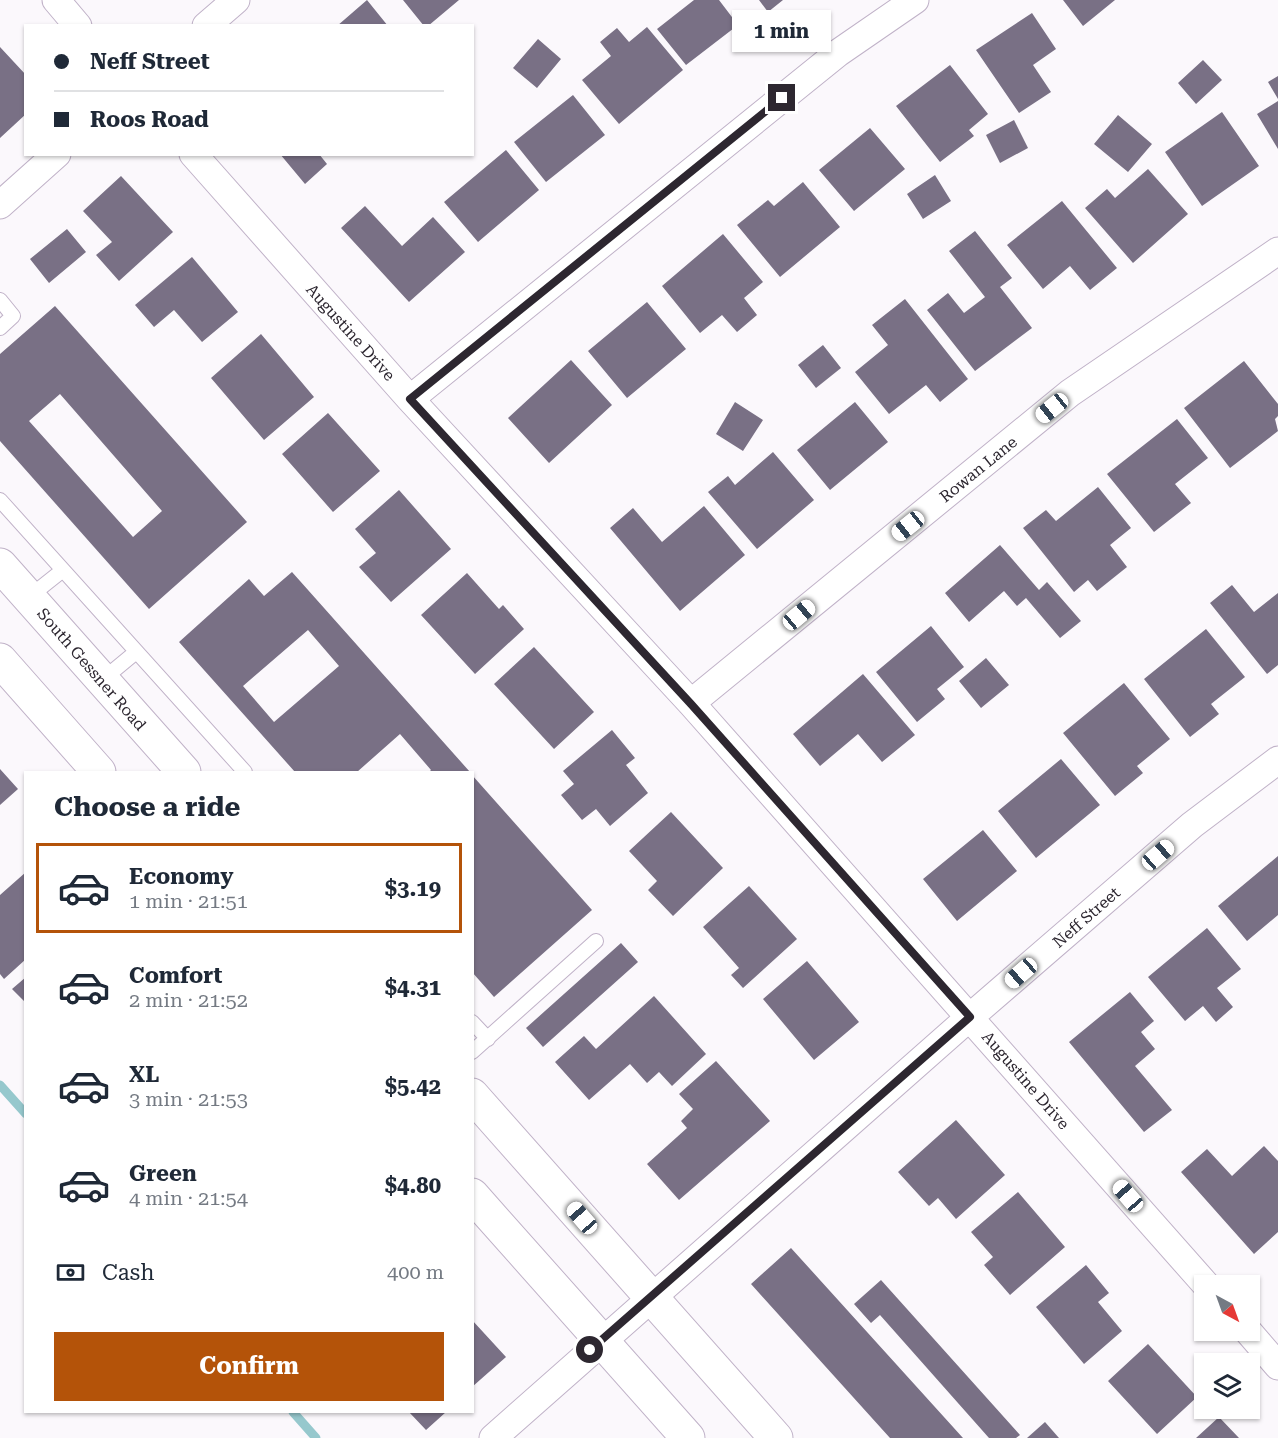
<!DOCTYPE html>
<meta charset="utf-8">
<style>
:root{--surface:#fff;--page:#f6f6f7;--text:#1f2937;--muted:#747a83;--line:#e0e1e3;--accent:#b45309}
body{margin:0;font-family:"Roboto Serif",serif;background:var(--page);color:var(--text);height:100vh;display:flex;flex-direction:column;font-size:22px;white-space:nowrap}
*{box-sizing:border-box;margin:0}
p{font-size:20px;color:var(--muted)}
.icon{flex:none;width:33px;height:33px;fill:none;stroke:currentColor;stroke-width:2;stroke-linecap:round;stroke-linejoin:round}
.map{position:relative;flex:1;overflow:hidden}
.panel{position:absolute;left:24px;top:771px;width:450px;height:642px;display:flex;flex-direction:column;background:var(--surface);border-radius:0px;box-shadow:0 2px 4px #0004}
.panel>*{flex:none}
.top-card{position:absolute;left:24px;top:24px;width:450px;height:132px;border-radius:0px;box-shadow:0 2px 4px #0004;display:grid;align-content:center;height:132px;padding:0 30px;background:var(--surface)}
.needle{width:39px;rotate:139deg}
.controls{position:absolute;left:1194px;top:1275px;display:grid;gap:12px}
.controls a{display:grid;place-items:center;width:66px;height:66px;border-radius:0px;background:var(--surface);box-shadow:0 2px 4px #0004;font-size:30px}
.end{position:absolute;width:27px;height:27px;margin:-14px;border:8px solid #2d2730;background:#fff;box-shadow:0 0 0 3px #fff}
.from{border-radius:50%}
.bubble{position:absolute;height:42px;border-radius:0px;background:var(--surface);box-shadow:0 2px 4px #0004;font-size:20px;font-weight:700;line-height:42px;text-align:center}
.car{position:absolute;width:18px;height:36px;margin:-18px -9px;border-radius:8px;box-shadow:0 0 4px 2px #0007;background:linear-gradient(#fff 24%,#345 0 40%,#fff 0 76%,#345 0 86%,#fff 0)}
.top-card b{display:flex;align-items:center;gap:21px;height:57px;font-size:22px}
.top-card b+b{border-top:2px solid var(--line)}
.top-card i{width:15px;height:15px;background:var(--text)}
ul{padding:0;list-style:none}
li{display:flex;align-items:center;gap:18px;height:90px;margin:0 12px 9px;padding:0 18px;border:3px solid transparent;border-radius:0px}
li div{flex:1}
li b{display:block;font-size:22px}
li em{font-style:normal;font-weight:700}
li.selected{border-color:var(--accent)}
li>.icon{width:54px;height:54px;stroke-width:1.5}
h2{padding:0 30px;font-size:27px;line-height:72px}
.pay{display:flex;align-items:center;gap:15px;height:66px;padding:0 30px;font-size:22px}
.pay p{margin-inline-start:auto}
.primary-button{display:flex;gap:12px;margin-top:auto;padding:12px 30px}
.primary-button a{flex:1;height:69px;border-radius:0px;background:var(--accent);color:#fff;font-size:24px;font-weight:700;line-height:69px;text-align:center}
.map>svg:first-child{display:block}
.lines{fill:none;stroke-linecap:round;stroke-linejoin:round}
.stream{stroke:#96c8cd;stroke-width:9}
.building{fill:#797085;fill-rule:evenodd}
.service-casing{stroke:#c0b2c8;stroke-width:16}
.minor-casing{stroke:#c0b2c8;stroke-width:29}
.secondary-casing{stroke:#c0b2c8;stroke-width:35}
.service{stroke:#fff;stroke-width:14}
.minor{stroke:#fff;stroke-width:27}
.secondary{stroke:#fff;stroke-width:33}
.route{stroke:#2d2730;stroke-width:8}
.labels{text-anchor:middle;stroke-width:5;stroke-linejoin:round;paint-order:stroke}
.street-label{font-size:16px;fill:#2d2730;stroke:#fff}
</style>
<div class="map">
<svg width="1278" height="1438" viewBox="0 0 1278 1438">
<rect width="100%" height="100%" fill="#fbf8fc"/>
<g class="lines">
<path class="stream" d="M0,1085L26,1114
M293,1412L316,1438"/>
</g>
<path class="building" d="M367,0L388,26H337Z
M403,0H459L428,26H424Z
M694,0H719L738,25L686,65L657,29Z
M759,0H783L768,12Z
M1063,0H1115L1083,26Z
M1032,13L1056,49L1033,65L1051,92L1019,113L976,50Z
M647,27L683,70L619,124L582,80L611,56L600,42L617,28L629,42Z
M538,39L561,59L537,88L513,68Z
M0,47L26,75V114L0,138Z
M1203,60L1222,80L1196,104L1178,83Z
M950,65L988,114L969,130L974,136L940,162L896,106Z
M1278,76V99L1268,82Z
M573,95L605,135L546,182L514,142Z
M1278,101V149L1257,114Z
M1222,112L1259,166L1202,206L1165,152Z
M1118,115L1152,144L1128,172L1094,144Z
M1014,120L1028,148L1000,163L986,135Z
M870,128L905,169L854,211L819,170Z
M506,150L539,190L478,242L444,202Z
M280,154H319L327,164L305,184Z
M1148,169L1188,214L1133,263L1085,208L1107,189L1115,198Z
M935,175L951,201L923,219L907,194Z
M121,176L173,232L119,281L96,255L112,242L83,211Z
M803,182L840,227L780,277L737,225L768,200L774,206Z
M1062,201L1117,268L1090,290L1070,266L1043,289L1007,245Z
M365,206L402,246L433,217L465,252L409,302L341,228Z
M67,229L86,252L49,283L30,259Z
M975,231L1012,278L1000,287L1032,328L975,371L927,310L948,293L964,313L985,297L949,251Z
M723,234L763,282L744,298L757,315L737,332L722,315L700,333L662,286Z
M192,257L238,312L202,342L174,310L154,327L135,305Z
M905,299L968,379L940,402L926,385L889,414L855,372L888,345L872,325Z
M647,302L686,349L627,398L588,351Z
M55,306L247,522L149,609L0,441V354ZM60,394L162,511L133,537L29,421Z
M261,334L314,397L264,440L211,378Z
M823,345L841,368L816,388L798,365Z
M571,360L612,405L549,463L508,418Z
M1244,361L1278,404V416L1275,419L1278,431L1230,468L1184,408Z
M735,402L763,420L743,451L716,434Z
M855,402L888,442L830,490L797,450Z
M328,413L380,471L333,512L282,454Z
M1177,419L1208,458L1175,484L1191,503L1154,532L1107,474Z
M773,452L814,500L757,549L708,492L728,476L735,485Z
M1098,487L1131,528L1110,545L1127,567L1097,591L1088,580L1074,592L1023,528L1046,510L1056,521Z
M399,490L451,549L391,602L359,567L376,553L355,529Z
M704,506L745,555L680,611L610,528L633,508L662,542Z
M1000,545L1039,590L1047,582L1081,621L1060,638L1026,598L1017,606L1004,591L969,622L945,593Z
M292,572L470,772H429L431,770L400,734L357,772H295L179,642L249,579L264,596ZM308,630L339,666L274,722L243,686Z
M467,573L499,609L503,605L524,629L475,674L421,615Z
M1232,585L1254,612L1278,593V665L1267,674L1210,603Z
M931,626L964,667L937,689L945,699L917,722L876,672Z
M1206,629L1245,677L1211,704L1219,714L1190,737L1144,679Z
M534,647L594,712L554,749L494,684Z
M986,658L1009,685L981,708L959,681Z
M863,674L915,735L882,762L858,734L820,766L793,734Z
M1124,683L1170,739L1137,766L1143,773L1115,796L1063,733Z
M612,730L635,758L626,765L648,793L610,826L596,809L582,820L561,795L574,784L563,771Z
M1061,759L1100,805L1036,858L998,811Z
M0,769L18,789L0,805Z
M472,775L592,910L494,997L472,972Z
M671,812L723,868L673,916L648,890L657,881L629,851Z
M983,830L1017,871L957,921L923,879Z
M1278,856V915L1247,941L1218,906Z
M26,872V959L4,979L0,974V895Z
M749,886L797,939L743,988L731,975L739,968L703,927Z
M1207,928L1241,969L1217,988L1233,1007L1216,1022L1203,1006L1185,1021L1148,977Z
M621,943L638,962L543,1047L526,1028Z
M807,961L859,1022L814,1060L763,999Z
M26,977V1003L12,989Z
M1130,992L1154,1021L1141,1032L1155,1049L1135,1066L1172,1110L1144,1132L1069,1042Z
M654,996L706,1054L672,1086L659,1072L647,1083L630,1064L589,1100L555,1062L584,1036L596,1049Z
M716,1061L770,1121L679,1200L647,1164L687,1128L681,1121L693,1109L679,1094Z
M956,1120L1005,1175L956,1219L938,1198L929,1206L898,1172Z
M1264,1146L1278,1161V1232L1254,1254L1181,1172L1207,1149L1232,1176Z
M1018,1192L1065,1247L1010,1295L984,1265L993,1257L971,1232Z
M791,1248L963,1438H890L751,1284Z
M1086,1265L1109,1293L1098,1302L1122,1331L1084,1364L1036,1307Z
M881,1280L1020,1435L1016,1438H989L880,1315L871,1323L854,1304Z
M472,1320L506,1357L472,1387Z
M1148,1344L1197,1397L1157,1434L1108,1381Z
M409,1412H446L426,1430Z
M1219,1417L1239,1438H1196Z
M1045,1422L1059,1438H1027Z"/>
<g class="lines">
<defs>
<path id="service" d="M0,300L13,316L0,328
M0,500L245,772
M29,597L63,570
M101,681L136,652
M472,1022L488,1039
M472,1052L596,941"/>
<path id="minor" d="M56,0L78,26
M206,26L236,0
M193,154L410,399L691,703L1207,1286
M0,205L57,154
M410,399L838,53L915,0
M691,703L1070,393L1278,251
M1247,1330L1278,1366
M493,1438L970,1017L1192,825L1278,760"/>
<path id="secondary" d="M0,565L184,772
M0,660L99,772
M472,1095L776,1438
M472,1195L688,1438"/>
</defs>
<use href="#service" class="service-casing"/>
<use href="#minor" class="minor-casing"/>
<use href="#secondary" class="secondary-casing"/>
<use href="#service" class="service"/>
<use href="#minor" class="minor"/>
<use href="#secondary" class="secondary"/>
</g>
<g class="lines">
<path class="route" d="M590,1350L970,1017L691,704L410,399L782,98"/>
</g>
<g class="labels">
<g class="street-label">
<text transform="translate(351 332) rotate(48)" y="6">Augustine Drive</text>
<text transform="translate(978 469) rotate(-39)" y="6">Rowan Lane</text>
<text transform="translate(92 669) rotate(49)" y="6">South Gessner Road</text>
<text transform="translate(1086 917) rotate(-41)" y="6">Neff Street</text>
<text transform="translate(1026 1080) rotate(49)" y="6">Augustine Drive</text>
</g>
</g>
</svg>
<div class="controls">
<a><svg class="needle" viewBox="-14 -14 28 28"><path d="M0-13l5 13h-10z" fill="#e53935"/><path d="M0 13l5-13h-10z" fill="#747a83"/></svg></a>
<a><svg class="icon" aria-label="layers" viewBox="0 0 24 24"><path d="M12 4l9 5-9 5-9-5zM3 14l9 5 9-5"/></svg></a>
</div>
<i class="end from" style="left:590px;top:1350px"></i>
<i class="end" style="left:782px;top:98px"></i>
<div class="bubble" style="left:732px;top:10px;width:99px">1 min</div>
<i class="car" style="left:1052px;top:408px;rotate:231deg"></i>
<i class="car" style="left:908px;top:526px;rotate:231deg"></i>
<i class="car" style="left:799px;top:615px;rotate:50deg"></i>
<i class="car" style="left:1158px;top:855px;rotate:49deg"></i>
<i class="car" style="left:1021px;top:973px;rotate:229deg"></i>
<i class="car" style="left:1128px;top:1196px;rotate:319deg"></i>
<i class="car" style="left:582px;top:1218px;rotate:319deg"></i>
<div class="top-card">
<b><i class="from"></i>Neff Street</b>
<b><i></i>Roos Road</b>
</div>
<section class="panel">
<h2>Choose a ride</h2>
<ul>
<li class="selected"><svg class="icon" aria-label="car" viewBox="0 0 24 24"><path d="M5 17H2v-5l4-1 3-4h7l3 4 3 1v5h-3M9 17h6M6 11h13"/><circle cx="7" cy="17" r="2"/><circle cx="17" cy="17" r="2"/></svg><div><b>Economy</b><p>1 min · 21:51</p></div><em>$3.19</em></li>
<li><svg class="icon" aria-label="car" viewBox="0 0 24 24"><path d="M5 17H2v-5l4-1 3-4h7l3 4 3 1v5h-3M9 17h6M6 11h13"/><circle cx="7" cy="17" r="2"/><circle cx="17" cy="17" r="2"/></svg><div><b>Comfort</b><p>2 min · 21:52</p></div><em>$4.31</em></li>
<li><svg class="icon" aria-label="car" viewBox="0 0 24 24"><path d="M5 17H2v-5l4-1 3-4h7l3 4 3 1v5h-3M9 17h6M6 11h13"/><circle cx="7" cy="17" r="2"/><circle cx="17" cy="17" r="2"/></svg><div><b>XL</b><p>3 min · 21:53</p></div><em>$5.42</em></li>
<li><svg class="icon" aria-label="car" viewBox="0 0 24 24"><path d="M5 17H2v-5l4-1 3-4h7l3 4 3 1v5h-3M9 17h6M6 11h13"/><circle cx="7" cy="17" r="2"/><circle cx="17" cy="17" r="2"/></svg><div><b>Green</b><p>4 min · 21:54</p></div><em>$4.80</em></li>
</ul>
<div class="pay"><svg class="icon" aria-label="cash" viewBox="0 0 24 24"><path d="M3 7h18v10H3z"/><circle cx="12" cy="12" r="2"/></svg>Cash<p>400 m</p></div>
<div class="primary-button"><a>Confirm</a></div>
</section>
</div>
